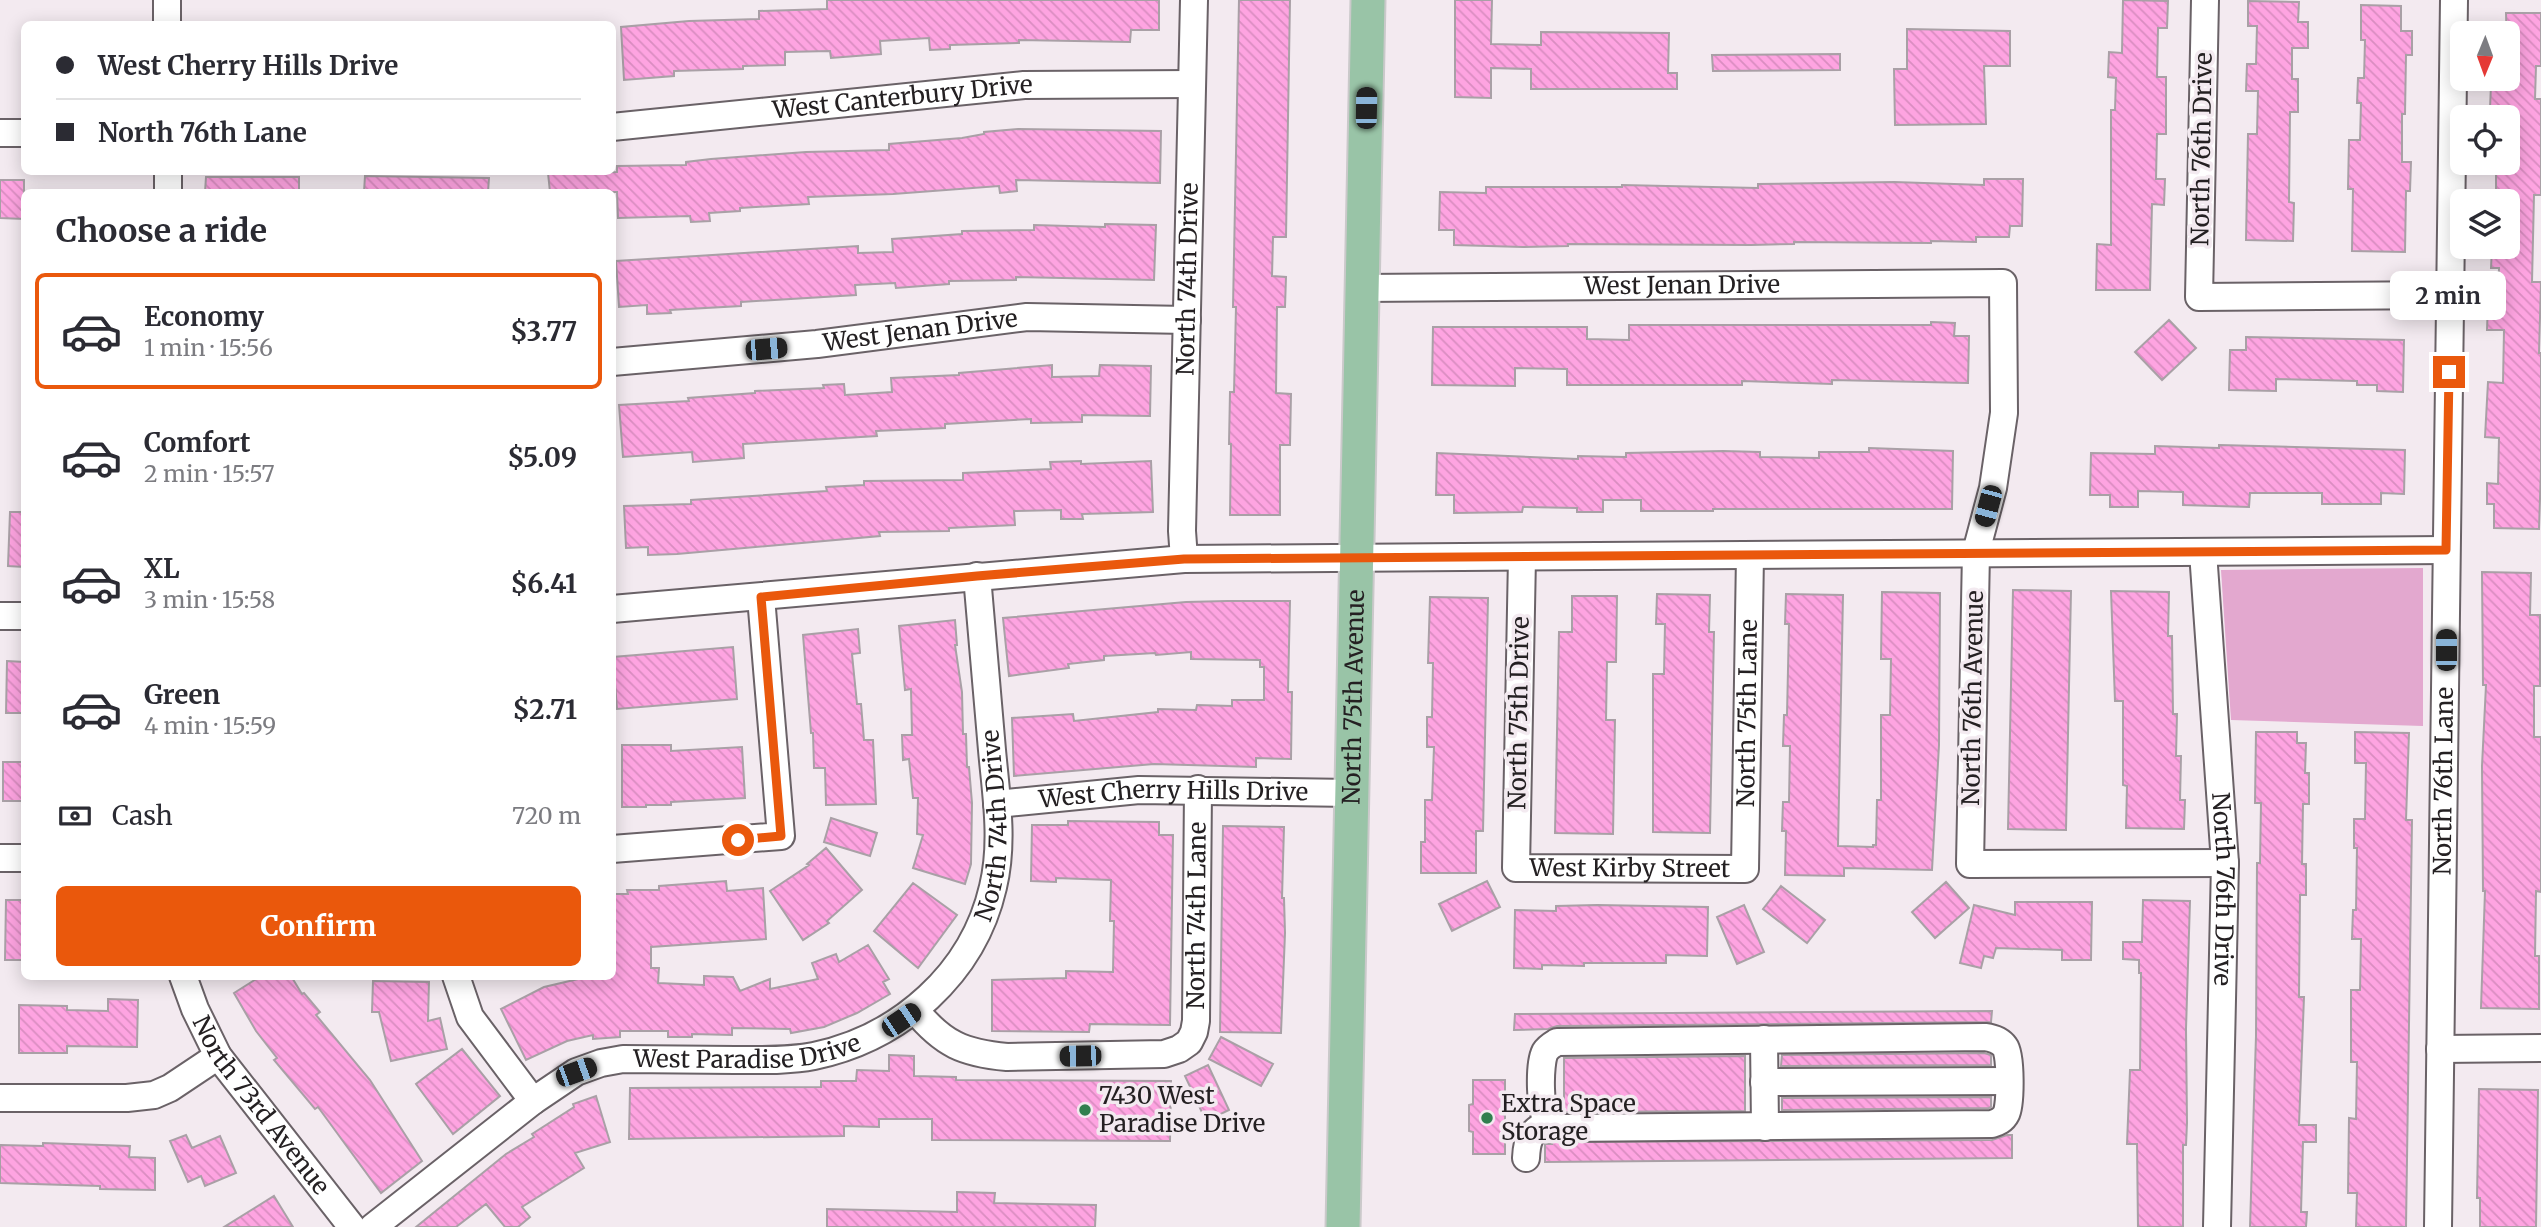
<!DOCTYPE html>
<meta charset="utf-8">
<style>
:root{--surface:#fff;--page:#f7f7f7;--text:#2b2b33;--muted:#7c7c81;--line:#e1e1e2;--accent:#ea580c}
body{margin:0;font-family:Merriweather,serif;background:var(--page);color:var(--text);height:100vh;display:flex;flex-direction:column;font-size:26px;white-space:nowrap}
*{box-sizing:border-box;margin:0}
p{font-size:23px;color:var(--muted)}
.icon{flex:none;width:38px;height:38px;fill:none;stroke:currentColor;stroke-width:2;stroke-linecap:round;stroke-linejoin:round}
.map{position:relative;flex:1;overflow:hidden}
.panel{position:absolute;left:21px;top:189px;width:595px;height:791px;display:flex;flex-direction:column;background:var(--surface);border-radius:10px;box-shadow:0 4px 18px #0003}
.panel>*{flex:none}
.hud{position:absolute;left:21px;top:21px;width:595px;height:154px;border-radius:10px;box-shadow:0 4px 18px #0003;display:grid;align-content:center;height:154px;padding:0 35px;background:var(--surface)}
.needle{width:46px;rotate:181deg}
.fabs{position:absolute;left:2450px;top:21px;display:grid;gap:14px}
.fabs a{display:grid;place-items:center;width:70px;height:70px;border-radius:10px;background:var(--surface);box-shadow:0 4px 18px #0003;font-size:35px}
.end{position:absolute;width:32px;height:32px;margin:-16px;border:9px solid #ea580c;background:#fff;box-shadow:0 0 0 4px #fff}
.from{border-radius:50%}
.bubble{position:absolute;height:49px;border-radius:10px;background:var(--surface);box-shadow:0 4px 18px #0003;font-size:23px;font-weight:700;line-height:49px;text-align:center}
.car{position:absolute;width:21px;height:42px;margin:-21px -10px;border-radius:9px;box-shadow:0 0 5px 2px #0007;background:linear-gradient(#222 24%,#8ab4d8 0 40%,#222 0 76%,#8ab4d8 0 86%,#222 0)}
.hud b{display:flex;align-items:center;gap:24px;height:66px;font-size:26px}
.hud b+b{border-top:2px solid var(--line)}
.hud i{width:18px;height:18px;background:var(--text)}
ul{padding:0;list-style:none}
li{display:flex;align-items:center;gap:21px;height:116px;margin:0 14px 10px;padding:0 21px;border:4px solid transparent;border-radius:10px}
li div{flex:1}
li b{display:block;font-size:26px}
li em{font-style:normal;font-weight:700}
li.selected{border-color:var(--accent)}
li>.icon{width:63px;height:63px;stroke-width:1.5}
h2{padding:0 35px;font-size:32px;line-height:84px}
.pay{display:flex;align-items:center;gap:18px;height:77px;padding:0 35px;font-size:26px}
.pay p{margin-inline-start:auto}
.primary-button{display:flex;gap:14px;margin-top:auto;padding:14px 35px}
.primary-button a{flex:1;height:80px;border-radius:10px;background:var(--accent);color:#fff;font-size:28px;font-weight:700;line-height:80px;text-align:center}
.map>svg:first-child{display:block}
.park{fill:#e3a8cf}
.building{fill:url(#building-back-hatch);stroke:#a9a0a6;stroke-width:2}
.lines{fill:none;stroke-linecap:round;stroke-linejoin:round}
.minor-casing{stroke:#6a6267;stroke-width:30}
.major-casing{stroke:#cac9ca;stroke-width:37}
.minor{stroke:#fff;stroke-width:26}
.major{stroke:#99c4a7;stroke-width:33}
.route{stroke:#ea580c;stroke-width:9}
.poi-dot{fill:#317f4f;stroke:#f3eaf0;stroke-width:2.5}
.labels{text-anchor:middle;stroke-width:7;stroke-linejoin:round;paint-order:stroke}
.street-label{font-size:24px;fill:#242022;stroke:#f3eaf0}
.poi-label{font-size:24px;fill:#242022;stroke:#f3eaf0;text-anchor:start}
</style>
<div class="map">
<svg width="2541" height="1227" viewBox="0 0 2541 1227">
<defs>
<pattern id="building-back-hatch" width="6" height="6" patternUnits="userSpaceOnUse" patternTransform="scale(1.75)"><rect width="6" height="6" fill="#fea4e1"/><path d="M-1 5l2 2M0 0l6 6M5-1l2 2" fill="none" stroke="#da8dc1"/></pattern>
</defs>
<rect width="100%" height="100%" fill="#f3eaf0"/>
<path class="park" d="M2423,568V726L2231,720L2221,570Z"/>
<path class="building" d="M827,0H1159V30H1131L1130,42L1019,40V43L950,45V49L930,50L929,38L880,41L881,54L831,58L830,51L785,52V65L743,66V69L674,71V76L624,80L621,27L689,21L759,19V11L827,9Z
M1239,0H1290L1286,237H1273L1272,276L1286,277L1285,307H1277L1276,393L1291,394L1290,445H1280V515H1230L1231,444H1229L1230,392H1234L1236,307H1233Z
M1455,0H1492L1491,44L1541,45V32L1669,33L1668,73H1677V89H1531V69L1491,68V98L1455,97Z
M2123,0L2168,1L2167,28H2158L2157,77H2166V134H2157L2156,179H2165L2164,205L2152,204L2150,290H2096L2097,244L2111,245V110H2115L2116,78L2108,77L2109,52L2122,53Z
M2248,1L2299,2L2298,22H2308V48H2292V79H2298V112H2290L2289,202L2294,203L2293,241L2246,240L2248,134H2257L2258,91H2246L2247,64H2256L2257,26H2248Z
M2361,5L2401,6V31H2412V55H2406L2405,114H2402V162H2411L2410,191H2406L2405,252L2352,251L2353,189H2348L2349,140H2360L2361,103H2357L2358,78H2364L2365,40H2361Z
M2506,13H2541V66H2536L2535,99H2541V195H2534L2532,282H2541L2539,353H2541V469L2539,529L2494,528V504H2487V483L2498,484L2499,438L2485,437L2488,382L2503,383L2504,330H2487L2488,302H2498L2499,268H2491L2492,247H2508V194H2496V163H2508V117H2504V108H2490L2491,85L2508,86Z
M1907,29L2010,31V66H1984L1986,124L1895,125L1894,69H1907Z
M1840,54V70L1713,71L1712,55Z
M1018,129L1161,131L1160,183L1016,180L1017,191L1000,193L999,186L893,194L808,197L809,204L740,208V211L709,213L710,221L691,222L690,216L618,218L617,192H550L548,173L617,172V166L686,165V162L711,159L806,152L889,150V144L962,138L984,134V132Z
M365,176L489,178L488,192H364Z
M206,177H299V192H205Z
M1984,179H2023L2022,226H2010L2009,237H1976V242L1931,241V243L1794,242V244L1751,245L1568,244V246L1523,247L1454,245V230H1439L1440,192L1486,193V187H1622V185L1758,188V184L1894,182L1984,185Z
M0,180H24V219L0,218Z
M1105,224L1156,225L1154,280L1016,277V280L949,281V284L896,288L895,283L855,285L856,295L741,302V306L670,310L671,313L647,314V305L619,307L616,261L858,246V253L893,252L892,239L962,234V231L1034,230V225L1105,227Z
M2169,320L2196,348L2162,380L2135,352Z
M1931,322L1955,323L1954,336H1969L1968,383L1832,380V384L1742,381V385H1567V369L1515,368V386L1432,385L1433,327H1587V339L1629,340V325H1931Z
M2246,337L2404,340L2403,392L2377,391V385H2357V381L2276,379V391L2229,390L2230,350H2246Z
M1052,365V377L1099,376L1100,365L1151,366L1150,416L1082,415V422L1031,423V419L945,424V428L876,431L877,436L743,444L744,458L693,462L692,452L623,457L619,405L689,401L688,398L755,393V391L824,388L823,385L844,384L845,395L892,392L891,378L959,375V373Z
M2219,445L2405,450L2404,494L2381,493V504H2322V493H2250L2249,507L2183,505V492L2138,491V507H2110V495H2090L2091,453L2155,454V446L2219,448Z
M1869,448L1953,451L1952,509H1713V511H1641V500H1603V512H1577V508L1523,507L1522,512L1454,513V495H1436L1437,453L1578,459V456L1626,457V453L1723,451L1760,452V457L1819,458V452H1869Z
M1081,461V464L1151,461L1153,512L1082,514L1083,519H1061V510L1014,511L1015,525L949,528V531L879,532L880,536L677,554L648,555V547L626,548L624,506L691,504V500L827,491L826,487L864,485V481L963,480V473L1051,469L1050,462Z
M10,512H24V567L8,566Z
M2482,572L2531,573L2530,615H2540V686H2534V737H2541V892L2536,891L2535,956H2539V1009L2481,1008L2485,891H2483L2482,766L2486,685H2483Z
M2013,590L2071,591L2066,830L2008,829Z
M2111,591L2169,592L2168,636H2172L2173,714H2177L2176,756H2181L2180,800H2185L2184,829L2126,828L2127,786L2123,785V701H2115Z
M1882,592L1940,593L1939,745L1932,870L1844,868V876L1785,875L1786,831H1782L1783,802H1789L1790,746H1783L1784,715H1787L1789,624H1785L1786,594L1843,595L1838,846L1873,847V845H1876L1877,800H1881V715H1890L1891,659H1881Z
M1657,594L1710,595L1709,632H1714L1710,833L1653,832V674H1664L1665,624H1656Z
M1572,596H1617L1616,662H1607L1606,720H1615L1613,834L1555,833L1559,632H1572Z
M1430,597L1488,598L1483,831H1476V873H1421V842H1425V800H1432L1434,747H1427V717H1432L1433,663H1428Z
M1227,601H1290L1288,692H1292L1291,759L1256,758V767L1154,764L1014,776L1012,718L1073,714L1074,721L1158,712V709L1196,710L1197,705L1232,706V700H1264V667H1260V660L1191,659V652L1156,655L1155,653L1104,656V660L1068,664L1069,668L1009,676L1003,618L1186,602Z
M955,620L957,645H955L962,692L963,734H966L967,767H969L972,803L971,864L965,884L913,868L923,835L917,834L918,798H913L909,759L903,760L902,735H912L911,689L905,690L899,626Z
M858,629L860,653L852,654L857,704H861L864,740H873L876,804L826,805L825,768H814L813,733H811L803,635Z
M733,647L737,699L617,709L613,657Z
M7,661L24,662V713H6Z
M2256,732H2297V743H2306L2305,773H2309V804H2303L2302,864H2306V895H2300L2299,997H2304L2299,1125H2316V1142H2303L2301,1212H2307L2306,1227H2250L2256,1036L2257,863H2260L2261,803H2255Z
M2355,732L2409,733L2406,820H2412L2406,1227H2356L2357,1193H2348L2349,1118L2356,1119L2357,1062H2351V990H2360L2361,939H2352L2353,910H2356L2357,848H2354V819H2365L2366,763H2355Z
M622,745H671V751L742,747L745,798L671,802V805H646V807H622Z
M3,762H24V801H3Z
M831,818L877,833L870,856L824,842Z
M1068,821L1159,822V835H1173L1170,1025L1090,1024L1089,1032L992,1031V980L1066,978V971L1113,972L1114,921H1110L1111,880L1056,878V882L1031,881L1032,825H1068Z
M1223,826L1284,827L1282,898H1284L1285,933L1281,1033L1220,1032Z
M826,848L862,890L827,921L829,923L803,940L770,891L809,865L807,864Z
M726,881L727,891L763,888L766,939L651,947V968H659L658,983L704,985V976L733,977L740,991L770,979V989L818,979L812,963L836,954L839,962L868,945L889,979L883,982L890,994L857,1013L824,1027L791,1033L790,1029L732,1028V1035L692,1034V1037H668V1031H620V1037L593,1039V1035L567,1041L526,1060L501,1009L544,987L591,976H612V894H628L627,890H659V886Z
M1487,881L1500,907L1452,931L1439,904Z
M1946,882L1969,908L1935,938L1912,912Z
M913,883L957,915L918,968L874,931Z
M1781,886L1825,920L1807,943L1763,909Z
M6,900H24V960H5Z
M2143,900L2190,901L2186,1029L2187,1123L2186,1145H2183V1227H2138L2137,1144H2127L2130,1070H2140L2141,973H2139V960L2123,959V942H2142Z
M2015,902H2092L2091,960H2062V950L1996,948L1993,958L1984,956L1981,968L1960,963L1974,905L2015,915Z
M1597,905L1708,907L1707,956L1666,955V963H1584V966L1542,965V969L1514,968L1515,910L1556,911V906Z
M1744,905L1764,952L1737,964L1717,917Z
M261,976H291L302,994L304,993L320,1012L316,1015L370,1080L422,1161L381,1193L318,1107L315,1109L274,1060L277,1058L256,1031L234,993Z
M373,981L429,982L428,1021L440,1018L447,1049L391,1061L379,1012H372Z
M108,999L138,1000L137,1047L67,1046V1053H19V1005L67,1006V1010L108,1011Z
M1992,1011L1991,1022L1557,1026L1548,1029L1514,1030L1515,1014Z
M1221,1037L1273,1064L1261,1086L1209,1059Z
M462,1049L500,1096L453,1134L416,1084Z
M1984,1053L1991,1055V1065L1781,1066L1782,1055Z
M889,1055L914,1056V1076L956,1077V1080L1171,1081L1170,1141L932,1140V1119H879V1127L844,1126V1136L629,1139L630,1088L821,1087V1081H856L857,1070L889,1071Z
M1745,1056V1111L1564,1112V1058Z
M1208,1065L1229,1110L1206,1121L1185,1076Z
M1473,1080H1505V1154H1473V1132L1469,1131V1105L1473,1104Z
M2479,1089L2538,1090L2536,1227H2480V1198H2477Z
M596,1096L610,1142L575,1153L584,1168L522,1207L530,1217L518,1227H505L486,1204L456,1227H416L506,1154L534,1137L532,1134L574,1107L573,1104Z
M1991,1097V1107L1989,1108L1782,1110V1098Z
M186,1135L192,1148L220,1136L236,1173L205,1186L201,1176L188,1182L170,1141Z
M2007,1135H2012V1158L1545,1162V1144H1552V1142L1992,1140Z
M43,1143L130,1146L129,1157L155,1158V1190L100,1189V1186L0,1183V1145L43,1146Z
M957,1192L995,1193L994,1203L1096,1205L1095,1227H827V1209L957,1212Z
M274,1196L293,1227H224Z"/>
<g class="lines">
<defs>
<g id="minor">
<path d="M167,0V24"/>
<path d="M2205,0L2199,297L2450,295"/>
<path id="s1" d="M612,127L1024,85L1192,84"/>
<path d="M0,133H24"/>
<path d="M168,172V192"/>
<path id="s2" d="M1362,288L2003,283L2004,413L1993,488L1976,552L1970,864L2225,863"/>
<path id="s3" d="M612,362L817,344L1027,317L1187,320"/>
<path id="s4" d="M2203,552L2225,863L2217,1227"/>
<path id="s5" d="M1522,557L1516,868L1745,869L1750,555"/>
<path id="s6" d="M1184,559L1182,531L1194,0"/>
<path d="M612,609L1184,559L2446,550"/>
<path d="M0,616H24"/>
<path id="s7" d="M997,804L1139,790L1351,793"/>
<path d="M612,849L781,836L761,597"/>
<path d="M0,858H24"/>
<path id="s8" d="M183,976L195,1009L218,1056L352,1227"/>
<path d="M456,976L470,1017L533,1101"/>
<path id="s9" d="M915,1010C943,1044 963,1053 1007,1057L1164,1054L1179,1049L1189,1042L1194,1032L1196,1021L1198,789"/>
<path d="M1985,1037C1993,1038 2000,1040 2005,1047C2011,1055 2011,1105 2006,1114C2003,1120 1998,1122 1992,1124L1564,1128C1559,1128 1553,1127 1549,1123C1539,1114 1539,1064 1545,1052C1548,1047 1552,1045 1557,1042Z"/>
<path d="M1764,1039L1765,1127"/>
<path d="M2440,1049L2541,1048"/>
<path d="M1764,1082L2008,1081"/>
<path d="M0,1098H127L154,1095L170,1088L218,1056"/>
<path d="M1526,1158C1527,1138 1530,1132 1548,1123"/>
<path id="s10" d="M373,1227L533,1101L576,1072L601,1063L623,1059C661,1059 698,1060 735,1060C761,1060 788,1061 814,1056C900,1038 973,974 993,887C1004,842 996,795 992,750C987,692 982,634 977,576"/>
<path id="s11" d="M2438,1227L2454,0"/>
</g>
<g id="major">
<path id="s12" d="M1343,1227L1368,0"/>
</g>
</defs>
<use href="#minor" class="minor-casing"/>
<use href="#major" class="major-casing"/>
<use href="#minor" class="minor"/>
<use href="#major" class="major"/>
</g>
<g class="lines">
<path class="route" d="M738,840L781,836L761,597L977,576L1184,559L2446,550L2449,372"/>
</g>
<g class="poi-dot">
<circle cx="1085" cy="1110" r="7"/>
<circle cx="1487" cy="1118" r="7"/>
</g>
<g class="labels">
<g class="street-label">
<text dy="8" stroke="none"><textPath href="#s1" startOffset="292">West Canterbury Drive</textPath></text>
<text transform="translate(2202 149) rotate(-89)" y="8">North 76th Drive</text>
<text dy="8" stroke="none"><textPath href="#s6" startOffset="280">North 74th Drive</textPath></text>
<text dy="8" stroke="none"><textPath href="#s2" startOffset="320">West Jenan Drive</textPath></text>
<text dy="8" stroke="none"><textPath href="#s3" startOffset="310">West Jenan Drive</textPath></text>
<text dy="8" stroke="none"><textPath href="#s12" startOffset="530">North 75th Avenue</textPath></text>
<text transform="translate(1973 698) rotate(-89)" y="8">North 76th Avenue</text>
<text dy="8" stroke="none"><textPath href="#s5" startOffset="696">North 75th Lane</textPath></text>
<text transform="translate(1519 713) rotate(-89)" y="8">North 75th Drive</text>
<text dy="8" stroke="none"><textPath href="#s11" startOffset="446">North 76th Lane</textPath></text>
<text dy="8" stroke="none"><textPath href="#s7" startOffset="177">West Cherry Hills Drive</textPath></text>
<text dy="8" stroke="none"><textPath href="#s10" startOffset="817">North 74th Drive</textPath></text>
<text dy="8" stroke="none"><textPath href="#s5" startOffset="425">West Kirby Street</textPath></text>
<text dy="8" stroke="none"><textPath href="#s4" startOffset="338">North 76th Drive</textPath></text>
<text dy="8" stroke="none"><textPath href="#s9" startOffset="420">North 74th Lane</textPath></text>
<text dy="8" stroke="none"><textPath href="#s10" startOffset="429">West Paradise Drive</textPath></text>
<text dy="8" stroke="none"><textPath href="#s8" startOffset="152">North 73rd Avenue</textPath></text>
</g>
<g class="poi-label">
<text x="1099" y="1104">7430 West<tspan x="1099" dy="28">Paradise Drive</tspan></text>
<text x="1501" y="1112">Extra Space<tspan x="1501" dy="28">Storage</tspan></text>
</g>
</g>
</svg>
<div class="fabs">
<a><svg class="needle" viewBox="-14 -14 28 28"><path d="M0-13l5 13h-10z" fill="#e53935"/><path d="M0 13l5-13h-10z" fill="#7c7c81"/></svg></a>
<a><svg class="icon" aria-label="locate" viewBox="0 0 24 24"><circle cx="12" cy="12" r="6"/><path d="M12 2v4M12 18v4M2 12h4M18 12h4"/></svg></a>
<a><svg class="icon" aria-label="layers" viewBox="0 0 24 24"><path d="M12 4l9 5-9 5-9-5zM3 14l9 5 9-5"/></svg></a>
</div>
<i class="end from" style="left:738px;top:840px"></i>
<i class="end" style="left:2449px;top:372px"></i>
<div class="bubble" style="left:2390px;top:271px;width:116px">2 min</div>
<i class="car" style="left:1366px;top:108px;rotate:1deg"></i>
<i class="car" style="left:766px;top:349px;rotate:85deg"></i>
<i class="car" style="left:1988px;top:506px;rotate:195deg"></i>
<i class="car" style="left:2446px;top:650px;rotate:0deg"></i>
<i class="car" style="left:901px;top:1020px;rotate:56deg"></i>
<i class="car" style="left:1080px;top:1056px;rotate:269deg"></i>
<i class="car" style="left:576px;top:1072px;rotate:70deg"></i>
<div class="hud">
<b><i class="from"></i>West Cherry Hills Drive</b>
<b><i></i>North 76th Lane</b>
</div>
<section class="panel">
<h2>Choose a ride</h2>
<ul>
<li class="selected"><svg class="icon" aria-label="car" viewBox="0 0 24 24"><path d="M5 17H2v-5l4-1 3-4h7l3 4 3 1v5h-3M9 17h6M6 11h13"/><circle cx="7" cy="17" r="2"/><circle cx="17" cy="17" r="2"/></svg><div><b>Economy</b><p>1 min · 15:56</p></div><em>$3.77</em></li>
<li><svg class="icon" aria-label="car" viewBox="0 0 24 24"><path d="M5 17H2v-5l4-1 3-4h7l3 4 3 1v5h-3M9 17h6M6 11h13"/><circle cx="7" cy="17" r="2"/><circle cx="17" cy="17" r="2"/></svg><div><b>Comfort</b><p>2 min · 15:57</p></div><em>$5.09</em></li>
<li><svg class="icon" aria-label="car" viewBox="0 0 24 24"><path d="M5 17H2v-5l4-1 3-4h7l3 4 3 1v5h-3M9 17h6M6 11h13"/><circle cx="7" cy="17" r="2"/><circle cx="17" cy="17" r="2"/></svg><div><b>XL</b><p>3 min · 15:58</p></div><em>$6.41</em></li>
<li><svg class="icon" aria-label="car" viewBox="0 0 24 24"><path d="M5 17H2v-5l4-1 3-4h7l3 4 3 1v5h-3M9 17h6M6 11h13"/><circle cx="7" cy="17" r="2"/><circle cx="17" cy="17" r="2"/></svg><div><b>Green</b><p>4 min · 15:59</p></div><em>$2.71</em></li>
</ul>
<div class="pay"><svg class="icon" aria-label="cash" viewBox="0 0 24 24"><path d="M3 7h18v10H3z"/><circle cx="12" cy="12" r="2"/></svg>Cash<p>720 m</p></div>
<div class="primary-button"><a>Confirm</a></div>
</section>
</div>
